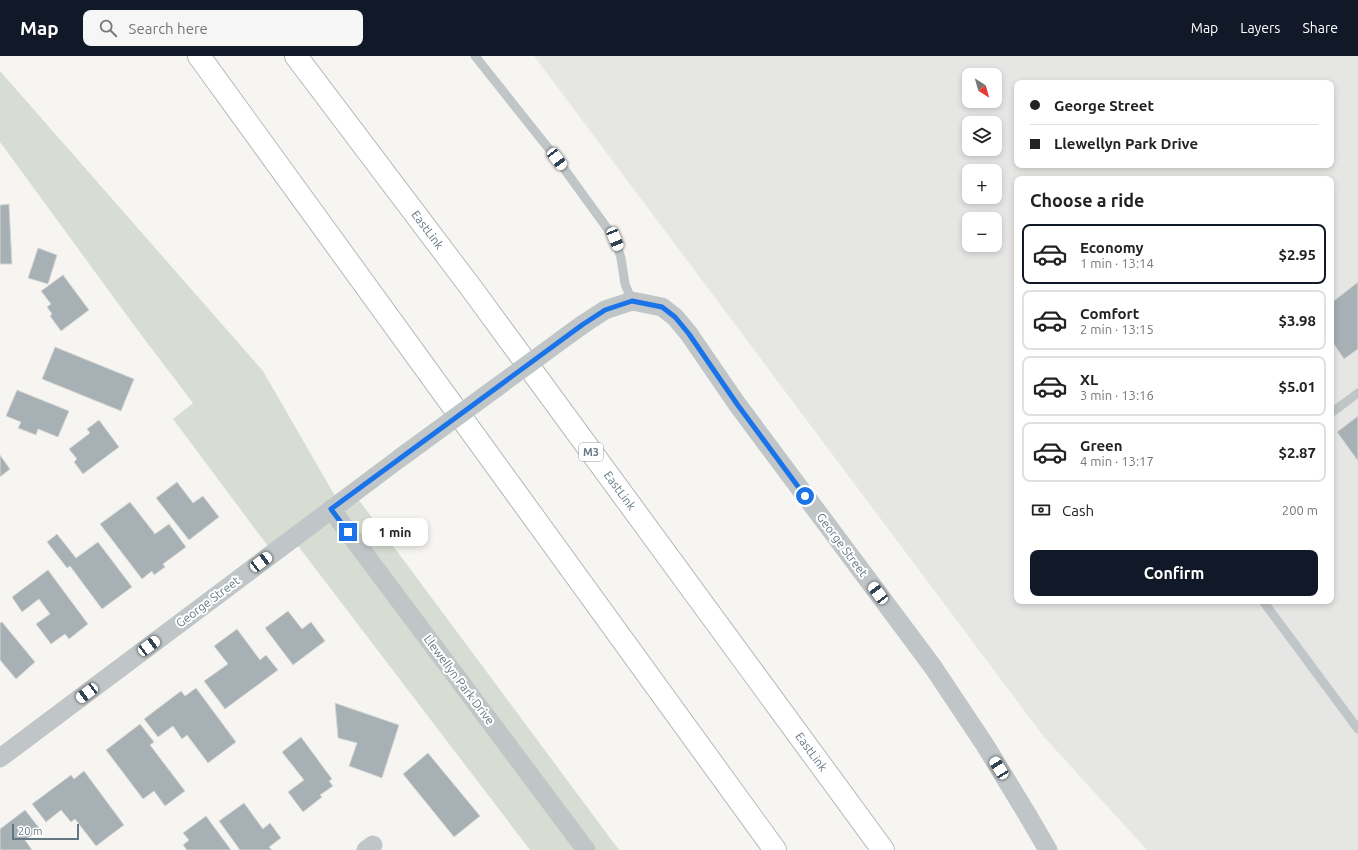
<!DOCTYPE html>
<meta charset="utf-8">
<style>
:root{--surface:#fff;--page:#f6f6f6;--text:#222;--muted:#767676;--line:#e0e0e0;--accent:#111827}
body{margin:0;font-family:Ubuntu,sans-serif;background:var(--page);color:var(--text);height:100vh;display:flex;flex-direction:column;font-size:15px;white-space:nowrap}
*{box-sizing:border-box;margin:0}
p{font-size:13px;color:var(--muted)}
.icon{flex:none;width:22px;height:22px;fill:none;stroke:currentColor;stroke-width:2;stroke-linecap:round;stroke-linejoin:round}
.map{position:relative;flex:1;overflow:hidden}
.sheet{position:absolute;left:1014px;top:120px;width:320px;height:428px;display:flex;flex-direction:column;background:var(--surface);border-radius:8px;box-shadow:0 2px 6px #0003}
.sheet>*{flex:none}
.guide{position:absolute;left:1014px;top:24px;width:320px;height:88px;border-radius:8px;box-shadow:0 2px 6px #0003;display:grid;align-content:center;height:88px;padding:0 16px;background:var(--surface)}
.needle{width:26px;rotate:143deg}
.controls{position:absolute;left:962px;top:12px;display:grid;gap:8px}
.controls a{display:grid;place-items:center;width:40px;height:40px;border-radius:8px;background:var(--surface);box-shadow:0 2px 6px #0003;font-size:20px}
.scale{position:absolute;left:12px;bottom:10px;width:67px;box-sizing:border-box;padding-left:4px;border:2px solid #637884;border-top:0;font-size:11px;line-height:14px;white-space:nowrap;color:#637884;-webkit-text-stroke:3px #fff;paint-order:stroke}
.end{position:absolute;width:18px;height:18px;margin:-9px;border:5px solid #1a73e8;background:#fff;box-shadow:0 0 0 2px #fff}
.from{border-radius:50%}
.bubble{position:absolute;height:28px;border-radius:8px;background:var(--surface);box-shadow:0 2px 6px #0003;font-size:13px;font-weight:700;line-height:28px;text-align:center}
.car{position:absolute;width:12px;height:24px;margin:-12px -6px;border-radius:5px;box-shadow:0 0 3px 1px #0007;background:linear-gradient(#fff 24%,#345 0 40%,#fff 0 76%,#345 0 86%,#fff 0)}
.guide b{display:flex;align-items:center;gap:14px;height:38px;font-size:15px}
.guide b+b{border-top:1px solid var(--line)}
.guide i{width:10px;height:10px;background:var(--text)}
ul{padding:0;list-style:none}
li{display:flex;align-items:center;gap:12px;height:60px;margin:0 8px 6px;padding:0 8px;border:2px solid var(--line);border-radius:8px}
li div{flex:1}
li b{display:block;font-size:15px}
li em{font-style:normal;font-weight:700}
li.current{border-color:var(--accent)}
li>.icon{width:36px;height:36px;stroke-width:1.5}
h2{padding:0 16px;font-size:18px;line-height:48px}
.pay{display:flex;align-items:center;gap:10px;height:44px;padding:0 16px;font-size:15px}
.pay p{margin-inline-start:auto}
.button{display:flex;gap:8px;margin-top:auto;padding:8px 16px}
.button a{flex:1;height:46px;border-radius:8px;background:var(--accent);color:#fff;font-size:16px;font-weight:700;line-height:46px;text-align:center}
header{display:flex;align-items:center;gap:24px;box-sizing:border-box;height:56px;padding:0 20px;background:var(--accent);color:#fff}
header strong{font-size:19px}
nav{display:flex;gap:22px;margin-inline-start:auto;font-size:14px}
.search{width:280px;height:36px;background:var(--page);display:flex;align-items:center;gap:10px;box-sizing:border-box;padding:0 14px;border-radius:8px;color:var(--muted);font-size:15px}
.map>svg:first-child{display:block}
.built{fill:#e6e7e5;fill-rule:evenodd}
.green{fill:#d7ddd3}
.building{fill:#a7b1b5;stroke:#d7d7d4}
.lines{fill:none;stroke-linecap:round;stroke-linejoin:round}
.motorway-casing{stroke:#b3b8bb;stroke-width:24}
.service{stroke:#c0c6c8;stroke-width:9}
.minor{stroke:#c0c6c8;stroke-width:19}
.motorway{stroke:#fff;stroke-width:22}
.minor-bridge{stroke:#c0c6c8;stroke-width:19}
.route{stroke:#1a73e8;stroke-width:5}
.labels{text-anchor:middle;stroke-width:4;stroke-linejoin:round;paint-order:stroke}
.shield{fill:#fff;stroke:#92a0a9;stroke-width:1}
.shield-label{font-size:11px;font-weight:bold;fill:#637884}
.street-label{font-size:12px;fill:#637884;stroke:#fff}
</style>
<header>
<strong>Map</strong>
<div class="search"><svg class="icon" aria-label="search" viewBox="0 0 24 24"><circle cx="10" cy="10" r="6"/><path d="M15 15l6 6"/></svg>Search here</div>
<nav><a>Map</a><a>Layers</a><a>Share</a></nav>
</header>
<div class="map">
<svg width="1358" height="794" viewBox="0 0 1358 794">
<rect width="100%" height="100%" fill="#f6f5f2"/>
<path class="built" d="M534,0H1358V794H1147L1044,681ZM969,19H995V45H969ZM1017,27H1331V109H1017ZM969,67H995V93H969ZM969,115H995V141H969ZM1017,123H1331V545H1017ZM969,163H995V189H969Z"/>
<path class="green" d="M0,15L263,315L339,447L353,436L619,794H530L292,482L273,497L173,363L193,347L139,276L0,86Z"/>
<path class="building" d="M9,148L12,208H0V149Z
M38,192L57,199L48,228L28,222Z
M63,219L89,254L61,275L50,260L52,258L47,251L51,248L41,235Z
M1358,226V293L1344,303L1331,284V247Z
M55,291L134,323L121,355L42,323Z
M17,334L69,355L58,381L38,373L36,379L18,372L21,366L6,360Z
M1358,360V405L1337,376Z
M99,364L119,391L83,418L74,406L77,403L69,393L90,377L87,373Z
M0,399L10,413L0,421Z
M177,426L193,447L203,440L219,461L189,484L156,442Z
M130,446L155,478L169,468L186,491L163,508L165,511L154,519L152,515L142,523L100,468Z
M57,478L76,502L98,486L132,531L102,553L70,510L67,512L47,486Z
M48,514L88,568L69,583L65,578L51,588L36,568L50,558L39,543L22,556L12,541Z
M288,555L302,573L311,566L325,585L293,609L265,572Z
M2,566L35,606L16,623L0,604V567Z
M237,573L260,604L266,599L278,614L225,653L204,625L228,608L214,590Z
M196,632L236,686L208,707L187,679L182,683L173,670L158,681L144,663L181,635L185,640Z
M335,647L399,669L382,722L349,710L357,687L338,682Z
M140,668L154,686L150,689L185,735L165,750L154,735L143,743L106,694Z
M301,681L332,723L329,725L333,730L320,739L322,741L303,756L288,736L304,724L282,696Z
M428,697L480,760L454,781L403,718Z
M84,715L124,769L96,790L75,763L71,766L61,754L46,766L32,748L71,719L74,723Z
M244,747L263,773L270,767L281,782L269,791L272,794H240L219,765Z
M25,754L40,773L25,784L32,794H0V773Z
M206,760L231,794H187L183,789L189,784L183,777Z"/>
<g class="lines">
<defs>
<g id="motorway">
<path d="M199,0L775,794"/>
<path id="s1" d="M296,0L472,233L883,794"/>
</g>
</defs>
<use href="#motorway" class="motorway-casing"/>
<path class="service" d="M475,0L557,103L615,183L621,202L625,228L632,245
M1331,357L1358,337
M1263,545L1358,673"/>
<path class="minor" d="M582,269L605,254L632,245L662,251L675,261L689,278L737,348L933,611L985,689L1027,758L1048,794
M331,453L586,794
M0,702L400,402
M366,794L373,789"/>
<use href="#motorway" class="motorway"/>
<path class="minor-bridge" d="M400,402L582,269"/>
</g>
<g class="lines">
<path class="route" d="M348,476L331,453L582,269L605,254L632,245L662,251L675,261L689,278L737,348L805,440"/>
</g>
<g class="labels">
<rect class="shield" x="579" y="387" width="24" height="18" rx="3"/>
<g class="shield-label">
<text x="591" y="400">M3</text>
</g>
<g class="street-label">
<text dy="4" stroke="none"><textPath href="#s1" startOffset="218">EastLink</textPath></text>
<text dy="4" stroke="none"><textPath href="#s1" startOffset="542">EastLink</textPath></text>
<text transform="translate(842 489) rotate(53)" y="4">George Street</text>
<text transform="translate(208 546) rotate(-37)" y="4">George Street</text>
<text transform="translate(459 624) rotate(53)" y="4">Llewellyn Park Drive</text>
<text dy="4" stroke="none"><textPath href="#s1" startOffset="866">EastLink</textPath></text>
</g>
</g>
</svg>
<div class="controls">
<a><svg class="needle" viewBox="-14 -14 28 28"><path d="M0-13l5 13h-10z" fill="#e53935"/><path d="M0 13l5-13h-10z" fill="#767676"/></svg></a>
<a><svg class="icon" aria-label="layers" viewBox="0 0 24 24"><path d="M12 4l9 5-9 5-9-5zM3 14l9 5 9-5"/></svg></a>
<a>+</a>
<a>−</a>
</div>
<div class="scale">20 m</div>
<i class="end from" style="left:805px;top:440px"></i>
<i class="end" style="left:348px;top:476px"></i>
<div class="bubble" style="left:362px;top:462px;width:66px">1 min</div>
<i class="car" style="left:557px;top:103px;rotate:143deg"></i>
<i class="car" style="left:615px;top:183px;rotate:158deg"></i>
<i class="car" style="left:261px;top:506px;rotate:53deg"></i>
<i class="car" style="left:878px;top:537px;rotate:323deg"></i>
<i class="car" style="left:149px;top:590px;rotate:53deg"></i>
<i class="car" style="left:87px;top:637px;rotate:233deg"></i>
<i class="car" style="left:999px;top:712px;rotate:328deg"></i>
<div class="guide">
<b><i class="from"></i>George Street</b>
<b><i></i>Llewellyn Park Drive</b>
</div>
<section class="sheet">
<h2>Choose a ride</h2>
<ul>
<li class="current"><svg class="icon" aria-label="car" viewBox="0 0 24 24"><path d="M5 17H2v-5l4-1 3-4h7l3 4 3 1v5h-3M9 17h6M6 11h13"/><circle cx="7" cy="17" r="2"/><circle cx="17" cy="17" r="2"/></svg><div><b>Economy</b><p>1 min · 13:14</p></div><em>$2.95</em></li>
<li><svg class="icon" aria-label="car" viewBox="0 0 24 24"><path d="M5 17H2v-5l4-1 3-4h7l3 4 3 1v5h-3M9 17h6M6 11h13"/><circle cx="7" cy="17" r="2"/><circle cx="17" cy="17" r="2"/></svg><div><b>Comfort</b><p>2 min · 13:15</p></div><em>$3.98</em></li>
<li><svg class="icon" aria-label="car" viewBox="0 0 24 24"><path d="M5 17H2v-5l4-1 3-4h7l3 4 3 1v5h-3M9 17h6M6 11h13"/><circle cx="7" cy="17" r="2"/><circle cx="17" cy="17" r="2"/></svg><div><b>XL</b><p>3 min · 13:16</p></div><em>$5.01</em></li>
<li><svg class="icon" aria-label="car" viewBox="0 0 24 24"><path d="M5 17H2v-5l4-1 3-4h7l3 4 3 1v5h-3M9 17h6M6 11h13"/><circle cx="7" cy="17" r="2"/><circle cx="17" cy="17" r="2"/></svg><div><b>Green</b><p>4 min · 13:17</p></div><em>$2.87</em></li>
</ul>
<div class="pay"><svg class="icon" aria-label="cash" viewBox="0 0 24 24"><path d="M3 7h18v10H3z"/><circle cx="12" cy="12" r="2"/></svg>Cash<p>200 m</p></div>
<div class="button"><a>Confirm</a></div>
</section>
</div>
